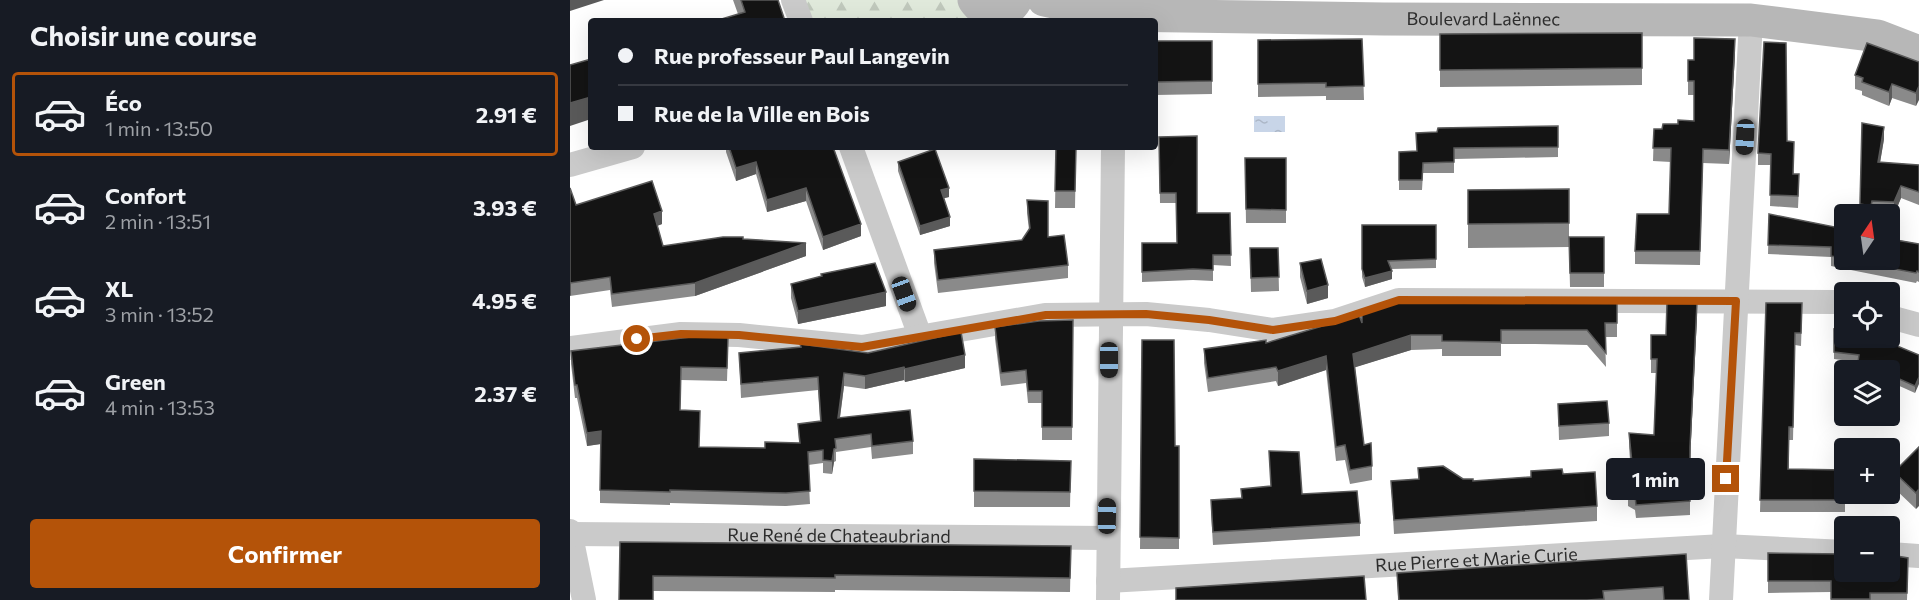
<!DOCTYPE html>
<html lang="fr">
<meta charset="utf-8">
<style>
:root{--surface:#171b24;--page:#242831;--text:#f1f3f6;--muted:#9ea1a6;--line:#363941;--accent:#b45309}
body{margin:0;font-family:Commissioner,sans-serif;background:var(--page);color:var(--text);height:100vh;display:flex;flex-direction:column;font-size:22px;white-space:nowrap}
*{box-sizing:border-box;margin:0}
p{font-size:20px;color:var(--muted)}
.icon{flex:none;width:33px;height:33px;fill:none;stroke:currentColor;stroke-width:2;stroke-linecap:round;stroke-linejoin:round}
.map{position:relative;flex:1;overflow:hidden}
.sheet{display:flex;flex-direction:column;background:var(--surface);width:570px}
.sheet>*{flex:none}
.top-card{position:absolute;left:18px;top:18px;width:570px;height:132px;border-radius:6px;box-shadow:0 6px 24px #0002;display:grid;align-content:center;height:132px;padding:0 30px;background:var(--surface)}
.needle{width:39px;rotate:13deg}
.fabs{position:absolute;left:1264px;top:204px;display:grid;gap:12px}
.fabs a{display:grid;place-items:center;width:66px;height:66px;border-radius:6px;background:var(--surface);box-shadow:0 6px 24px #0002;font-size:30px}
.end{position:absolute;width:27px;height:27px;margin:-14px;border:8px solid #b45309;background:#fff;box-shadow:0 0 0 3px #fff}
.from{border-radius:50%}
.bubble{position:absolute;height:42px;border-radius:6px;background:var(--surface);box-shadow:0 6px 24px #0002;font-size:20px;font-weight:700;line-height:42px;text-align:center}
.car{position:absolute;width:18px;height:36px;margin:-18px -9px;border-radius:8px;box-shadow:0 0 4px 2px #0007;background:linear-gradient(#222 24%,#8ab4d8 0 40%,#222 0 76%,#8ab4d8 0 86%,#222 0)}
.top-card b{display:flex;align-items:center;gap:21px;height:57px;font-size:22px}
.top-card b+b{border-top:2px solid var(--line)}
.top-card i{width:15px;height:15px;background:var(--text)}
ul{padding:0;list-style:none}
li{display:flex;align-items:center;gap:18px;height:84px;margin:0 12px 9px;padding:0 18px;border:3px solid transparent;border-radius:6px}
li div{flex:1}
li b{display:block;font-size:22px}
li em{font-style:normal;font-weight:700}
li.current{border-color:var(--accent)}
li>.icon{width:54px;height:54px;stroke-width:1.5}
h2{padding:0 30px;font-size:27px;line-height:72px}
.button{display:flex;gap:12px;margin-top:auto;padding:12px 30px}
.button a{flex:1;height:69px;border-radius:6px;background:var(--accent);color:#fff;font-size:24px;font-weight:700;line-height:69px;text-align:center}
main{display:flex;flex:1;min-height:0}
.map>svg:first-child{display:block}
.forest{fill:url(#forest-firs)}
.water{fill:url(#water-ripples)}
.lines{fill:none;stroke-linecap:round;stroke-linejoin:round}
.street{stroke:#cacaca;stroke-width:24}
.secondary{stroke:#b7b7b7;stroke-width:33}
.wall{fill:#8a8a8a}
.shaded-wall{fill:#5a5a5a}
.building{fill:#141414;stroke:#5a5a5a;stroke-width:1.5}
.route{stroke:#b45309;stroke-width:8}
.labels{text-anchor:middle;stroke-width:6;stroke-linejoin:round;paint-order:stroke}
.street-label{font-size:18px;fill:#2d2d2d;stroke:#fff}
</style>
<main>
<section class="sheet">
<h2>Choisir une course</h2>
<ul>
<li class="current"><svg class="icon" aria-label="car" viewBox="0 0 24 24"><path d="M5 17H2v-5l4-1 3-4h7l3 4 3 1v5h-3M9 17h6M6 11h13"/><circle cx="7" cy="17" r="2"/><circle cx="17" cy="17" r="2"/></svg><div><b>Éco</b><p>1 min · 13:50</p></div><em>2.91 €</em></li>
<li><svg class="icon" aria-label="car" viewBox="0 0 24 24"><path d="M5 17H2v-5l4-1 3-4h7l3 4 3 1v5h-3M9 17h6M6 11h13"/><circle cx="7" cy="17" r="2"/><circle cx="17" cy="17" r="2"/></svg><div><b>Confort</b><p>2 min · 13:51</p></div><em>3.93 €</em></li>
<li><svg class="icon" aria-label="car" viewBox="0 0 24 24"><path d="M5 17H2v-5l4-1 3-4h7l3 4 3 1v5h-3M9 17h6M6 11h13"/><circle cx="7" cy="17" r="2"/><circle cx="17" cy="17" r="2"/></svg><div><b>XL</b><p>3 min · 13:52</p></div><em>4.95 €</em></li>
<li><svg class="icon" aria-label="car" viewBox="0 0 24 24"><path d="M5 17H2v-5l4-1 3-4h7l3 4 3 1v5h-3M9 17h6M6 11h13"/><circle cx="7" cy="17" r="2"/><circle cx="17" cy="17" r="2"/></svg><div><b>Green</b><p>4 min · 13:53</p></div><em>2.37 €</em></li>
</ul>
<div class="button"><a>Confirmer</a></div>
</section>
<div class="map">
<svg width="1349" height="600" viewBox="0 0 1349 600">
<defs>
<pattern id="forest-firs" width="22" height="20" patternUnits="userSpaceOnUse" patternTransform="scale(1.5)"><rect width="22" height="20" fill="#e0e9db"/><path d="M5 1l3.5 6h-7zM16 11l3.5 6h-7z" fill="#c0c8bc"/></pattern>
<pattern id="water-ripples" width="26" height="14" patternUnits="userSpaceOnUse" patternTransform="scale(1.5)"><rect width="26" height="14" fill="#c8d5e8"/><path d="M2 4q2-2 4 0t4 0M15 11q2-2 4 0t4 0" fill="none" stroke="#acb7c7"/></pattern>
</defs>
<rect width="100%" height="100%" fill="#fff"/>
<path class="forest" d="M223,0H404L405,21H231Z"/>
<path class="water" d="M684,116H715V132H684Z"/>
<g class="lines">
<g class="street">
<path d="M223,0L231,21"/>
<path d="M281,147L350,336"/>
<path d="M0,165L63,147"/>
<path d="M1320,317L1349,325"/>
<path d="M0,348L111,334L169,335L292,347L475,315L576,314L639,320L703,330L765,321L829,300L1267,302L1275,304"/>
<path d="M0,531L14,600"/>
<path id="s1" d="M1,534L537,538"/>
<path d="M1320,554L1349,556"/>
<path id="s2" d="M538,581L1153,546L1275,552"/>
<path d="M538,600L543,147"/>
<path d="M1151,600L1181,20"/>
</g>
<g class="secondary">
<path d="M404,0C415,17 436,18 446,0"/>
<path id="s3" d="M474,0L542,15L814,19L1181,20L1308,36L1349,52"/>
</g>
</g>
<path class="wall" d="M163,0H208L168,14Z
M1072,33V85L870,87V34Z
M792,39L794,100H756V96L688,97V40Z
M585,41H642V94L585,95Z
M1165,53L1159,164L1133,163L1130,265L1065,264V251L1099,214L1101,162L1083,161L1084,129H1092L1108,124L1124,121V95H1118V60H1124Z
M1349,62L1346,106L1322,98L1319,106L1292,95V91L1285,89V75Z
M1292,123L1314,139L1310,162L1349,165V205L1331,198L1324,215L1302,213V214H1290Z
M988,126V157L884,159V173H853L852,190H829V152L847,151Z
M589,137L627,213H660L661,266L643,265V281L623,280L572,282V243H607L606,203H590Z
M1217,141L1224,174L1229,186L1228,208L1200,206L1201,165H1188V153Z
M156,147H268L267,149L264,150L291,236L253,250L236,201L197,212L186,174L166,181L156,152Z
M486,147H506L505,208H485Z
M675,158H716V223H676Z
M328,162L379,197L374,198L380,226L350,235L328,171Z
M0,188L6,205L92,224L87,226L93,246L173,239L236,256L125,296L42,307L40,290L0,296Z
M999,189V237H1034V287H1000L999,247L898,248V190Z
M457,200L478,237L498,265V278L368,293L364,263V250L452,240L459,230L457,213Z
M1199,214L1349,244V282L1347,281L1346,283L1261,266V257L1198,254Z
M792,225H866V268L821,269L822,279L795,287L792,277Z
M680,248H708L709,291L681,292Z
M730,263L758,298L737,304L730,277Z
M251,274L316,306L228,324L221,298V284L251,277Z
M1047,302V337H1035L1036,367L1017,345L965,344H931V356H872V349L841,350L785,367L794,445L802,466V480L780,484L775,460L766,461L756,370L708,386L706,381L638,392L634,363V349L696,343L792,323Z
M1196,303L1232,316L1231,346L1225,345L1223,440H1219V469L1275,470V512H1190Z
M1127,316L1120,460V515L1066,518L1065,510L1058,506V493L1062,485L1059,447V433L1084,435L1086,373H1081V335H1096Z
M503,320L502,440H472V403H458L456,383L431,386L425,339V327Z
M1264,329L1349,355L1345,393L1325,384L1320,370H1293L1288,369V362L1264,359Z
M572,340L605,446H609V549H570Z
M158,350L157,381L111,380L110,410L129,447L195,448L229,443L228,424L250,421L248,390L171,398L169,353L395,368L335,382L334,380L295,389L274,386L270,418L343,441V454L302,459L301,447L266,452V461L264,462L262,474L253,473V463L238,465L240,504L216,506L100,503V505L30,503V444L17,446L7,398H5L1,364V351Z
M988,404L1039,423V436L989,440Z
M1349,446L1346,509L1324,488V472Z
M699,451L732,494L790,523V536L643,545L641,513V500L671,498V489L701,486Z
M404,459L501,461L500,507H404Z
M848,468L903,481L993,474L1027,506V521L824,534L821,481L848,479Z
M50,542L501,546L500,592L265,590V592L83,591Z
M1198,553L1338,570L1337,600H1261V592L1198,593Z
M1116,554L1119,600H828L827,573Z"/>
<path class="shaded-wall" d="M0,0H34L0,11Z
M1165,39V53L1159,164V150Z
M1322,84V98L1319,106V92Z
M1349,86V100L1346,106V93Z
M21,97V119L0,126V103Z
M1314,127V139L1308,175V162Z
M186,162V174L166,181V168Z
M1331,186V198L1324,215V202Z
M236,188V201L197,212V200Z
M379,188V197L371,199V190Z
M92,211V224L84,227V214Z
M380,217V226L350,235V226Z
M291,224V236L253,250V237Z
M236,243V256L125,296V283Z
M822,271V279L795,287V278Z
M1,282V295L0,296V283Z
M758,285V298L737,304V291Z
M316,292V306L228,324V311Z
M1127,302V316L1120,460V447Z
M841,335V350L783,368V354Z
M395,355V368L335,382V369Z
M756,356V370L708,386V371Z
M334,367V380L295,389V376Z
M274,373V386L268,431V418Z
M1325,377V384L1320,385V378Z
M1349,377V384L1345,393V386Z
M31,431V444L17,446V433Z
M264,449V462L262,474V461Z
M1349,489V506L1346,509V493Z"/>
<path class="building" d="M171,0H208L215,21H145L175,12Z
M1072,33V68L870,70V34Z
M1124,38L1165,39L1159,150L1133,149L1130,251H1065L1067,214H1099L1101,148H1083L1084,129H1092L1093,124H1108V120L1124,121V81H1118V60H1124Z
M792,39L794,86L756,87V83L688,84V40Z
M585,41H642V81L585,82Z
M1194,42L1216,43L1217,141L1224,142L1223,174H1229L1228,196L1200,195L1201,154L1188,153Z
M1297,43L1349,62V86L1346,93L1322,84L1319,92L1292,82L1293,78L1285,75Z
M21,59V97L0,103V65Z
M1292,123L1314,127L1308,162L1349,165V192L1331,186L1324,202L1302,201L1301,206L1290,204Z
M988,126V147L884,148V162L853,163L852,180H829V152L847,151L846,133L867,132L868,128Z
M627,136V213H660L661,255H643V270L623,269L572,272V243H607L606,193H590L589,137Z
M159,147H263L291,224L253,237L236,188L197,200L186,162L166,168Z
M486,147H506L505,191H485Z
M365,149L379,188L371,190L380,217L350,226L328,162Z
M675,158H716V210L676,209Z
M82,181L92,211L84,214L93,246L153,237H173V239L236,243L125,283L42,294L40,277L0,283V188L6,205Z
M999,189V223L898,224V190Z
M457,200L478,201V237L494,235L498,265L368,280L364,250L452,240L460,228Z
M1199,214L1275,229V259L1261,256V247L1198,245Z
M792,225H866V259L818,261L822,271L795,278L792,269Z
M999,237H1034V273H1000Z
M1320,239L1349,244V272L1347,271L1346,273L1277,260H1320Z
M680,248H708L709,277L681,278Z
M751,259L758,285L737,291L730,263Z
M305,263L316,292L228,311L221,284L252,276L251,274Z
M829,302H1047V323H1035L1036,353L1017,330H931V342L872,341V335H841L783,354L794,445L801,443L802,466L780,470L775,445L766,447L756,356L708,371L706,367L638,378L634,349L696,340V343L789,315L792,323V314Z
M1097,302H1127L1120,447V501L1066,505L1065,496L1058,493L1064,483L1059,433L1084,435L1087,359H1081V335H1096Z
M1196,303H1232L1231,333H1225L1223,427H1219L1218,469L1275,470V500H1190Z
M503,320L502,427H472V391H458L456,370L431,373L425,327L469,321Z
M1264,329L1275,331V338H1308L1349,355V377L1345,386L1325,377L1320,378V370H1295L1297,365L1288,362L1289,355L1264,352Z
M391,332L395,355L335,369L334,367L295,376L274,373L268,418L340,410L343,441L302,446L301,434L265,439L266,448L264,449L262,461L253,460V450L238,452L240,491L216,493L100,490V492L30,490L31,431L17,433L7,385H5L1,351L121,337H158L157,368L111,367L110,410L130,411L129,447L195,448V442L230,443L228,424L251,421L248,377L171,384L169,353L231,347L230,344L298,353Z
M572,340H604L605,446H609V538L570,537Z
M1037,401L1039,423L989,426L988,404Z
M1349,447V489L1346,493L1324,472Z
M699,451L729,452L732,494L787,491L790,523L643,532L641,500L672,498L671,489L701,486Z
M404,459L501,461L500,492L404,491Z
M873,466L893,479H903V481L961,477V471L992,469L993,474L1025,472L1027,506L824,520L821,481L849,479L848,468Z
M50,542L501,546L500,578L265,575V578L83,576V600H49Z
M1198,553L1275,554V572H1320V555L1338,558L1337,593H1300V599H1261V581H1198Z
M1116,554L1119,600H1094L1093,587L1033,591L1034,599L1017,600H829L827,573Z
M794,576L796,600H606V588Z"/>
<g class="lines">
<path class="route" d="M67,339L111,334L169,335L292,347L476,315L576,314L639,320L703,330L765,321L829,300L1166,301L1156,479"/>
</g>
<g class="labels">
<g class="street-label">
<text dy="6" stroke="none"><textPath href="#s3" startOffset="441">Boulevard Laënnec</textPath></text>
<text dy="6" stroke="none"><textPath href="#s1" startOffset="268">Rue René de Chateaubriand</textPath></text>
<text dy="6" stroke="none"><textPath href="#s2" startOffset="369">Rue Pierre et Marie Curie</textPath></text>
</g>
</g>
</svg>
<div class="fabs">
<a><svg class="needle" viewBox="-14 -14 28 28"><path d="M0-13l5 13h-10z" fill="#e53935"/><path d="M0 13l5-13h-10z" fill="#9ea1a6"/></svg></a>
<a><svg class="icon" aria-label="locate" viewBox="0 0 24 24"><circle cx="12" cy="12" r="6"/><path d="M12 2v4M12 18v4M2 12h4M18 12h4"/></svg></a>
<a><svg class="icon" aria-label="layers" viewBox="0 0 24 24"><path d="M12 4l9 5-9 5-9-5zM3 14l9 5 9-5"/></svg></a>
<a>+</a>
<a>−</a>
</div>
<i class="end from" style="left:67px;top:339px"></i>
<i class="end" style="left:1156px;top:479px"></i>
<div class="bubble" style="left:1036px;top:458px;width:99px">1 min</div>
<i class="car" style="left:1175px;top:137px;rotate:183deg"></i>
<i class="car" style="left:334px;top:294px;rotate:160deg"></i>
<i class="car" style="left:539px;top:360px;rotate:180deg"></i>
<i class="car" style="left:537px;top:516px;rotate:1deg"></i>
<div class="top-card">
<b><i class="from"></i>Rue professeur Paul Langevin</b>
<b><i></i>Rue de la Ville en Bois</b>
</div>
</div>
</main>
